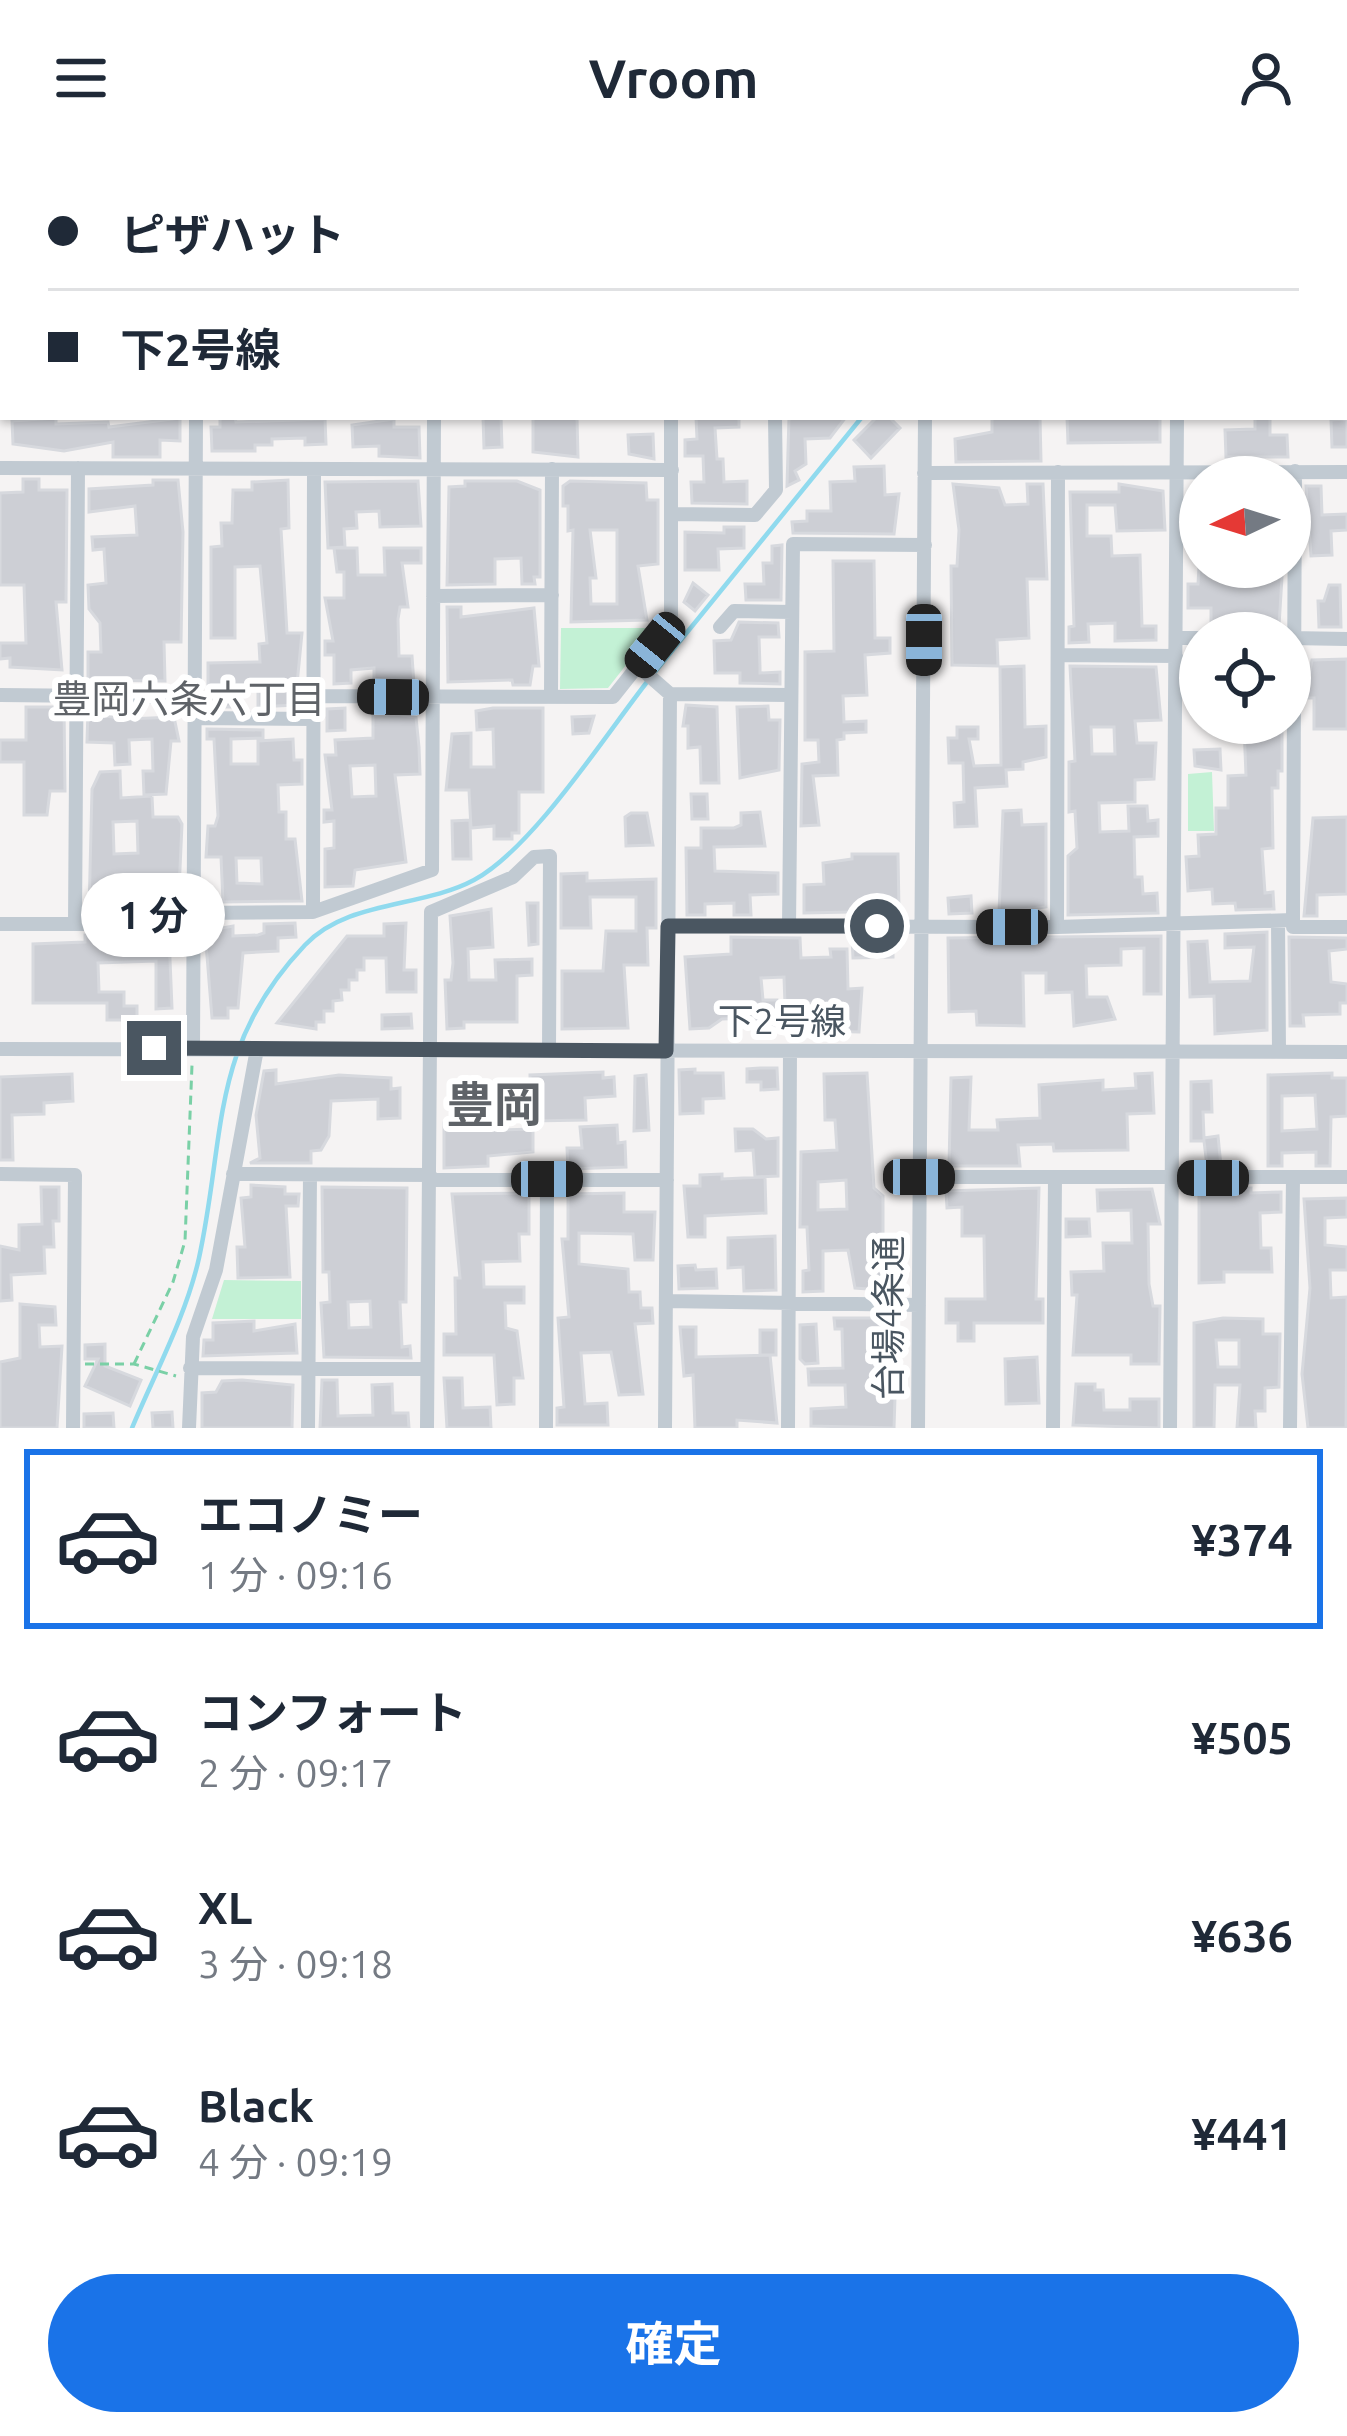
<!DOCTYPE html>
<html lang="ja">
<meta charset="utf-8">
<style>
:root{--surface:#fff;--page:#f6f6f7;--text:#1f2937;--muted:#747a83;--line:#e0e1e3;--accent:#1a73e8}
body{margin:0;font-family:Ubuntu,"Noto Sans JP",sans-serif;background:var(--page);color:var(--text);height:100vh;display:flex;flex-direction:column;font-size:45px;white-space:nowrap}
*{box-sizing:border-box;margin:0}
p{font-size:39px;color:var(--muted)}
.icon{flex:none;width:66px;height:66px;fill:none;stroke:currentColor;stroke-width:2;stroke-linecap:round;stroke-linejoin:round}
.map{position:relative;height:1272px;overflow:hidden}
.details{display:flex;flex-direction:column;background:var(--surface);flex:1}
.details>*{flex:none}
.hud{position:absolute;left:0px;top:0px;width:1347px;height:264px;box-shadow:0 3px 9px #0004;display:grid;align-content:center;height:264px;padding:0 48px;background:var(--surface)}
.needle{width:78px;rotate:266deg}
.fabs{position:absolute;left:1179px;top:300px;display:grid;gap:24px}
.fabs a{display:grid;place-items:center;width:132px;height:132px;border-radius:50%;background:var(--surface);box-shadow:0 3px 9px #0004;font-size:60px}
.end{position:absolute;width:54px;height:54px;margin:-27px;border:15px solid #4a5661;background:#fff;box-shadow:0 0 0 6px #fff}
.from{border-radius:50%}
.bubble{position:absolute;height:84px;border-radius:42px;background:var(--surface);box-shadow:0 3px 9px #0004;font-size:39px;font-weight:700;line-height:84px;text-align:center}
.car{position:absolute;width:36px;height:72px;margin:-36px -18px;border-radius:15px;box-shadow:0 0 9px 3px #0007;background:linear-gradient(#222 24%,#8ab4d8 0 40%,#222 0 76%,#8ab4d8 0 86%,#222 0)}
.hud b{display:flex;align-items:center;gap:42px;height:114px;font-size:45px}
.hud b+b{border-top:3px solid var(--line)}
.hud i{width:30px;height:30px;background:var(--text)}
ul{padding:21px 0 0;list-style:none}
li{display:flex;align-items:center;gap:36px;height:180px;margin:0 24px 18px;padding:0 24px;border:6px solid transparent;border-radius:0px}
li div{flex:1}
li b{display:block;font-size:45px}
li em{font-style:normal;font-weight:700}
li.selected{border-color:var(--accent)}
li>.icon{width:108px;height:108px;stroke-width:1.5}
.button{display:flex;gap:24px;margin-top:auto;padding:24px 48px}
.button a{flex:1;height:138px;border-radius:72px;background:var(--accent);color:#fff;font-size:48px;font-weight:700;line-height:138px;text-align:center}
header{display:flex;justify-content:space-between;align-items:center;height:156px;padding:0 48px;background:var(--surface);font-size:54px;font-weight:700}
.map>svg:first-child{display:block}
.green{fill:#c3f1d5}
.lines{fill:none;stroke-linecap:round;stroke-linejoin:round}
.stream{stroke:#90daee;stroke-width:4.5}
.building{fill:#cdcfd5;stroke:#d7d9de;stroke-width:3;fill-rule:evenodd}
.path{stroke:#7ad0a6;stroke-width:3;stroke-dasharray:9 6;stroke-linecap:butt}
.minor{stroke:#c1cad2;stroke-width:14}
.major{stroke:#b3c2d1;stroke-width:18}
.route{stroke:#4a5661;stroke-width:15}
.labels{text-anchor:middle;stroke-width:12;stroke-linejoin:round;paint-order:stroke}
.street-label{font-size:36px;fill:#4a5661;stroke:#fff}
.neighbourhood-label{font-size:39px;fill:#5f6368;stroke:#fff}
.district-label{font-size:48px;font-weight:bold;fill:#5f6368;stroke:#fff}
</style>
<header><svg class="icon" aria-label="menu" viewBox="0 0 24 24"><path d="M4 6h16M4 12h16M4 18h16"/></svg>Vroom<svg class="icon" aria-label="person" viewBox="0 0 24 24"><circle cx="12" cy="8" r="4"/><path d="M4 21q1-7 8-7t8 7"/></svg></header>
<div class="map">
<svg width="1347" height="1272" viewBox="0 0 1347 1272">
<rect width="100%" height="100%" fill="#f5f3f3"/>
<path class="green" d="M1197,0H1347V43L1344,3Z
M561,472H655L608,532L560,533Z
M1212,616L1214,675H1188V618Z
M224,1124L301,1125V1163H212Z"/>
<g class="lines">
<path class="stream" d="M905,0V3
M654,517L862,261
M132,1272C155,1217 186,1160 199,1102C226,978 209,890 305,789C347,744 422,752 474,724C532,693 604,581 647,526"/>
</g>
<path class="building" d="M220,261H235L236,266L325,263L326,288L305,289V282L272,283V289H255V295H212L211,271H220Z
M483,261H501L502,291L484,292Z
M533,261L577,262L578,301L533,296Z
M696,261H739V271L715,272L717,303H723L724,326L747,325V348L692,347L691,326H704L703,300H685V284L697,283Z
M789,261H846L830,282L805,283L806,308L795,315L799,324L787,330Z
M877,261H889L900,272L871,302L854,284Z
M992,261H1040L1041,305L956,306L955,283L992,276Z
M1067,261H1160V286L1068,287Z
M56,262V268L108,266L109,271L180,262V285L160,284V301H113V286L64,295L13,288L12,265Z
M1255,262H1270V279H1287L1288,301H1226L1225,274L1255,273Z
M394,263V271H419L420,302L379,300V290L353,291L352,269Z
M1347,263V291H1332L1331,264Z
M653,278L654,303L629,298L628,279Z
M884,310L885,339L899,338L894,378L793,377L792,366L807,365V355H831L830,326L855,325L854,311Z
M23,323H39V334H67L66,446H56L62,514L10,511V502L0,503V487H26L24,429H0V337L23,336Z
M153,324H178L183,376L181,486H164L165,525L88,524V496H101L100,467L89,453L88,429L106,427L104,393L93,394L92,381L137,379L135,350L89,356V333L153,329Z
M288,324L289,372L281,373L287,477H302L295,549L258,551V529H231V551H208V507L260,506L259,488L267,487L260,410L235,411V482H211V391L222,390L221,367H232L233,334H252V326Z
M418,325L421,370L380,371L379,355L356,356L357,372L344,373L345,391L328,392L325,326Z
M465,325H517L540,334V421H534L535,428H522L521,402L495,403V428L447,429L449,331L465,330Z
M570,325L646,327L647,344H658V408L638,410L647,464L571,466L573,374L568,375V350H563V330ZM590,374H617V448H591L590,422H596Z
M953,328L999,332L1005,349L1028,348L1027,328H1043L1047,423H1027L1029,482L997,484L998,510L952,509L951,410H957L959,374Z
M1119,328L1163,335L1165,374L1117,375L1115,349H1087V380H1111L1112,400L1140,399L1142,470H1156V484L1115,485V467L1088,468L1089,486L1069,487V471L1074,470L1070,336H1119Z
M1306,330H1321L1322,359L1347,358V374L1331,375L1332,399L1311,400Z
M724,371H744V392L718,393L719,414H685V376L724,377Z
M782,389L781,444H746L745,428H764L763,407H772V390Z
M334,392H357L358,419H385L384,392H421V407H402L408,451H400L398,463L399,500H412L414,528L374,529V512L351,514V527L334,528V499H325V485H333L325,442H344V416H337Z
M833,405H874L875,482H890V497L865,499L867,539L843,540L844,566L866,565V576L844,577V583L837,584L838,619L813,620L819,669L801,670L802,608L819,606L818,584H805V496L834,495Z
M1199,411H1272V421H1282L1279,470L1211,469V452H1188V428H1198Z
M693,427L708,439L695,455L684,446Z
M1329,429H1340L1341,471H1319L1318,445H1324Z
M447,451H461V461L534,452L539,510H533L530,529H513L512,524L448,526Z
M739,466L778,467L779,481H759L760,511V517L780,516V528L740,527V517H715L714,485L731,484Z
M1347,503V573H1314V542H1305L1312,504Z
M1024,510L1025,571L1046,570V601L1023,606V613L1006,614L1007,630L975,632L977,670L955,671L954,647L964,646L963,607H949L948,582H957V571H978V583H969L974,610L1001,609L1000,511Z
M1070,510L1156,511L1161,564L1135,565L1137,587H1156L1154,623L1135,624V646L1099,647L1100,676L1129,675L1128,650H1147L1148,665L1158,664V680L1134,681L1135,721H1142L1143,738L1157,737L1158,757L1068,759V700L1077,692L1075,655L1069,656V606L1075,605ZM1091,571H1114L1115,598H1092Z
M686,549L717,551L719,627H701L700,591L688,592V570H683Z
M768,550L769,564H780L779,614L740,622L737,551Z
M26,551H64L65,635H50L47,659H24V606H0V584H26Z
M345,552V574L327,575V553Z
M493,552H543V636H519V677H512V683H494V670L471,672L469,634H446L452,578L471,577V611H494L493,573L477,574L476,555Z
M88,554H105V560L127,563L174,561L179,585H171L166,638L144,639L143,615H153L152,583L129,584L130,608L115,609L114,587L87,586Z
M395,558L416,561L419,591L420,618L395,619L406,706L355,714L353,730L325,731V693L334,692V665L324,666V654H332L325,599H336L335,584L373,582V559ZM375,609L376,640L352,641L350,610Z
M594,560L589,577L573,578L572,561Z
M1282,570V615H1278V632H1272L1273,692L1262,693L1265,737L1273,736L1274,753L1236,754L1235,747L1213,748L1212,733L1188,735L1186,701L1199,700L1198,679L1216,678V652H1228V620L1246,619L1244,571Z
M207,573L263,574V582L231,583V608H258V585L293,583L294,604H302V628L278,629L279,656H286V683H295L302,745L223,746L221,701H206L208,670H215L218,660L214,583H207ZM236,702H261L262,728L237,727Z
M1220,593L1221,614L1195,610L1194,594Z
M120,615L121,642L152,640L153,661H178L182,668L178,757H89L92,633L100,616ZM137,665L138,697L114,698L113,666Z
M691,638H707L708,663H692Z
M1021,654L1022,669L1046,668V751L999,757L1003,655Z
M760,656L765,690L714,691L715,715L778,717V738L750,739L751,759H734V747L705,748V759H687L686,692H701V672H734L741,669V657Z
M631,657H647L653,689L626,690L625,661Z
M1347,661V738L1317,739V760H1304L1313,662Z
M470,664L471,703H453L452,665Z
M852,698H898L899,755L804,757V729L824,728L823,707L852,703Z
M587,717V725L656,723V772H647L648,809H624L628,872L562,873V815H603L606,775H636V741H590L591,772H561V718Z
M971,740L972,757L949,758L948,742Z
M527,747H538V788L529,789Z
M491,753L493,791L468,793L469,824H496L495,804L532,803V819L517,820V866H464V872L447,873L445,824H451L453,807L450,760Z
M295,767L296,781L278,782V795L243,797L238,852H228V862H212L205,775L233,770V780L258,779L264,777V768Z
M406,767L404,814H416V836H387L386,802H364V814H357V824H349V834H341L342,844L333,845V855H324V866H316V873L277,867L347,780H384V768Z
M1267,776V874L1215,878L1214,840L1190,841L1188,786L1207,785L1210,826L1250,825L1254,791L1225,792V778Z
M85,779H169L172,852L156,853V805L98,807L99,836H124V850H137V864H107V847H33V788L85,786Z
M1161,780V838H1144V792L1121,793V809L1086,810L1087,841H1107L1115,863L1074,870L1072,836L1046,837V817H1023L1024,870L977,869L976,855L949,856L948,782Z
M731,781L800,782L801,802L831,801L830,793H847L848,833L862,832L859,876L814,875L813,847L785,848L784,821L761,822L763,844H777L778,873L758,874L757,862L722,863L709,872L690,873L685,801L731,798Z
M1289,781L1347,782V793L1329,795L1331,826L1347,828V847H1340V858L1303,859L1304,870H1290Z
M852,782H893V801L853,802Z
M411,858L412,872L382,873V859Z
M760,912H777L778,933L761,934V926H747V913Z
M695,913V917H723L724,942L703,943V957L680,958L679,914Z
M276,914V928L339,919L391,922V933L400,932V962L378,963V943L331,945L329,980L321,994L311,995V1007H250L260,1002L256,959L264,915Z
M603,916V922L614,921L615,940L585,942L586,964L531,965L530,919Z
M867,917L874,1032L883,1040V1116L894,1115L895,1135L855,1132L848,1094L823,1095V1135L803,1136V1115L809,1114L807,1071H800L801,996L837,994L835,964H825L824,918ZM846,1024L847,1053L818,1054V1026Z
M1152,917L1154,957L1127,958L1128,994L1054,995L1053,988L1018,989L1020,1010H949L951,922L971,921L969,974H998L997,964L1040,962L1039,929L1103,924V934L1136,932L1135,918Z
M1332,917V922H1347V960L1331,961L1330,1010H1316V996L1282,997V1010H1268V919ZM1315,939L1317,973L1282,975V940Z
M72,918L73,945L44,947V958L12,959L13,1004H0V921Z
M646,919L649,974L634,975L635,920Z
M1211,925L1212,956H1203L1204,982L1218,980L1221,1010H1207L1204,985H1191V926Z
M481,949L482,967L497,966V974L533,973V996L488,1000V1010L444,1012V967L469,966L468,950Z
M617,969L618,987L625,986L626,1011L568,1013L567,992H582L580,971Z
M735,973H753L766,983L778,982V1020L755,1021L753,994L736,995Z
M722,1018V1023L765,1021L766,1057L705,1060V1081H688L684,1030H700V1019Z
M251,1029L285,1031V1038H299L298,1050H286L290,1121L238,1122L237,1091H245L241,1042L251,1041Z
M41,1031H59V1065H53L54,1091H44L45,1117L11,1119L12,1144L0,1145V1090L19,1094V1069L42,1068Z
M322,1031L407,1032L406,1146H400L402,1191L410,1190L411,1202L324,1201L321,1147L330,1146L329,1116H323ZM370,1145L371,1171L349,1172L348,1146Z
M1039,1032L1036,1143H1043V1167H974V1185H958V1167H946V1143H985L984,1080H962V1051L947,1052L946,1035Z
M1251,1032V1037L1281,1036V1056L1260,1057L1261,1092H1271L1272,1116H1224V1126L1199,1127V1034Z
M1152,1033L1160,1068H1148L1149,1128L1153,1150H1160L1159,1208H1131V1199H1073L1077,1139H1072L1071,1116L1104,1115L1103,1087H1132L1131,1054L1098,1055L1097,1034Z
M529,1037V1078H519L520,1105L483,1106L484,1131H524V1147H505L506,1172L517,1175L523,1222H514V1248L497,1249L494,1199H444V1178H456L455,1122H460L452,1038Z
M624,1037V1056H655L653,1104H635L633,1078L579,1077V1108L628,1113L629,1136H640L641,1152H652L653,1167L635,1168L643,1238L619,1239L611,1196L581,1197L585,1248L607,1247L608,1269H557V1252L564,1251L558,1162L569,1161L562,1083H568V1038Z
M1347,1042V1061L1325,1062V1089L1347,1091V1114H1330L1331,1142L1347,1141L1346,1272H1308L1302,1218L1310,1132L1304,1043Z
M1066,1063H1089L1090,1080L1066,1081Z
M775,1080L776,1134L744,1135L743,1111L728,1112V1082Z
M695,1109L696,1114L716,1113L717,1132L679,1133L678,1110Z
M20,1148L55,1151L56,1169H39L40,1191L62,1190L57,1272H0V1206L20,1202Z
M834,1162H888L890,1198H895L896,1210L894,1272L811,1270V1253L846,1251L845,1229H809L808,1213L843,1212L842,1173H835Z
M1223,1162L1263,1163V1178H1280L1279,1231L1265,1232V1255H1255L1256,1272H1237L1240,1229H1215L1214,1272H1194V1167ZM1216,1184H1239V1211H1218Z
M254,1165V1175L295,1168L297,1197L203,1200L204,1184H213V1167Z
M816,1168L818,1207L805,1208L800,1203V1169Z
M680,1171H696V1201L770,1199L777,1267L737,1264V1272H695L693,1219L684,1220Z
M760,1174H776V1199H760Z
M105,1188V1210L141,1224L130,1250L85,1230L98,1203H85V1189Z
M1037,1201L1039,1247L1006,1248L1005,1203Z
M444,1222H462L463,1252L490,1251L491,1272H447Z
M242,1224L293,1229L292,1272H202V1237L216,1236L222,1225Z
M322,1224H337L338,1260L373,1259L372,1229L392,1228L393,1257H408L409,1272H320Z
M1076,1228H1095V1234H1103L1104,1254H1130V1243H1159V1272L1073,1269Z
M172,1256L173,1272H153L152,1257Z
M113,1257L114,1272H84V1258Z"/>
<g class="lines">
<path class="path" d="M0,162H3
M85,1208H134L176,1220
M134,1208L173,1126L185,1085L192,909"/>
<path class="minor" d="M349,0V3
M543,0V3
M199,3V0
M435,3V0
M578,3V0
M670,3L671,0
M793,3V0
M1061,3V0
M1180,3V0
M0,62H3
M1344,62H1347
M0,312L672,314
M924,317L1347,316
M672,358L755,359L776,334L775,261
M433,440L552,439
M720,471L734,455L792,456
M1177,482H1200
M1290,482L1347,483
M1058,499L1176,500
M638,510L670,538L790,539
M0,539L194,541
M313,540L613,541L671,468V261
M551,541L552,313
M194,562L312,563
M313,756L314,313
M193,757L313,756L432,714L434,261
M1293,764L1295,315
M1278,765L1279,896
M0,768H192
M75,768L78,312
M668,770L1057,771L1293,764V771H1347
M789,770L793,388L925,389
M1057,771L1058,316
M193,892L196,261
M0,893L1347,896
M0,1018L75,1019L73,1272
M233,1018L430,1019
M919,1021H1347
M430,1024H667
M666,1145L919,1149
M190,1212L427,1213
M189,1272L193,1181L216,1114L257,893
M308,1272L310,1019
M427,1272L431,756L513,721L534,701L550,700L549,894
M546,1272L547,1023
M665,1272L670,538
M788,1272L790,895
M918,1272L925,261
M1053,1272L1055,1021
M1170,1272L1177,261
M1290,1272L1293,1022"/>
<path class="major" d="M930,3V0
M0,184H3
M1344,190H1347"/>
</g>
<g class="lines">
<path class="route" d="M154,892L666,895L668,770H877"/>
</g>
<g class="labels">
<g class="street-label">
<text x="782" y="878">下2号線</text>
<text transform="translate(888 1162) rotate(-90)" y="13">台場4条通</text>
</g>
<g class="neighbourhood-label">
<text x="189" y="557">豊岡六条六丁目</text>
</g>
<g class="district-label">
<text x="494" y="966">豊岡</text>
</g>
</g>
</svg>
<div class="fabs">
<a><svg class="needle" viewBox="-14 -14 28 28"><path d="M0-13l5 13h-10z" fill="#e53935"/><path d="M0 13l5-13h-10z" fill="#747a83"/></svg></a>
<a><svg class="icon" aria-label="locate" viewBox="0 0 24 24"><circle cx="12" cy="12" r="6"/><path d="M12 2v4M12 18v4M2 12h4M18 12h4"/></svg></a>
</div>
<i class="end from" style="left:877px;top:770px"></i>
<i class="end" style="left:154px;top:892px"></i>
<div class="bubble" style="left:81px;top:717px;width:144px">1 分</div>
<i class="car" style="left:924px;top:484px;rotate:180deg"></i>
<i class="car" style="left:655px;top:489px;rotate:219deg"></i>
<i class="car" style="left:393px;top:541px;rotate:271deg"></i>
<i class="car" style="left:1012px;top:771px;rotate:270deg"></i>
<i class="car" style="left:919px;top:1021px;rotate:90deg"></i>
<i class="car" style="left:1213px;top:1022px;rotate:270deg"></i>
<i class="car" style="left:547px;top:1023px;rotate:90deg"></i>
<div class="hud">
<b><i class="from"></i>ピザハット</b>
<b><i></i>下2号線</b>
</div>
</div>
<section class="details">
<ul>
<li class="selected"><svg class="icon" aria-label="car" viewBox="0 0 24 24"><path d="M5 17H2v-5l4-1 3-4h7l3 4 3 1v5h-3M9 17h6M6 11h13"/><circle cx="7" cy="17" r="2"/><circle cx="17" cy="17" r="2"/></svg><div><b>エコノミー</b><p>1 分 · 09:16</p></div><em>¥374</em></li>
<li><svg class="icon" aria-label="car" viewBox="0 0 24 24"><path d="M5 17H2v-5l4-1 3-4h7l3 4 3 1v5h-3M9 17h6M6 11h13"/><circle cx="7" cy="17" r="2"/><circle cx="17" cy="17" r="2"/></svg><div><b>コンフォート</b><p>2 分 · 09:17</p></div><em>¥505</em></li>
<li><svg class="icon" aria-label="car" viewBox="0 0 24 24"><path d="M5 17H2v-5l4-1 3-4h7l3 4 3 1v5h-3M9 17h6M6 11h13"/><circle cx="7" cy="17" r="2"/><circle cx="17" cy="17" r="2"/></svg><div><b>XL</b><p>3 分 · 09:18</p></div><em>¥636</em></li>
<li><svg class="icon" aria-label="car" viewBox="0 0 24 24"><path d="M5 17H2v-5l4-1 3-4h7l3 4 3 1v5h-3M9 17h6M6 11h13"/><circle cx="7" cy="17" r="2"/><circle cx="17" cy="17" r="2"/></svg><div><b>Black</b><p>4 分 · 09:19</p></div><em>¥441</em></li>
</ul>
<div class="button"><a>確定</a></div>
</section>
